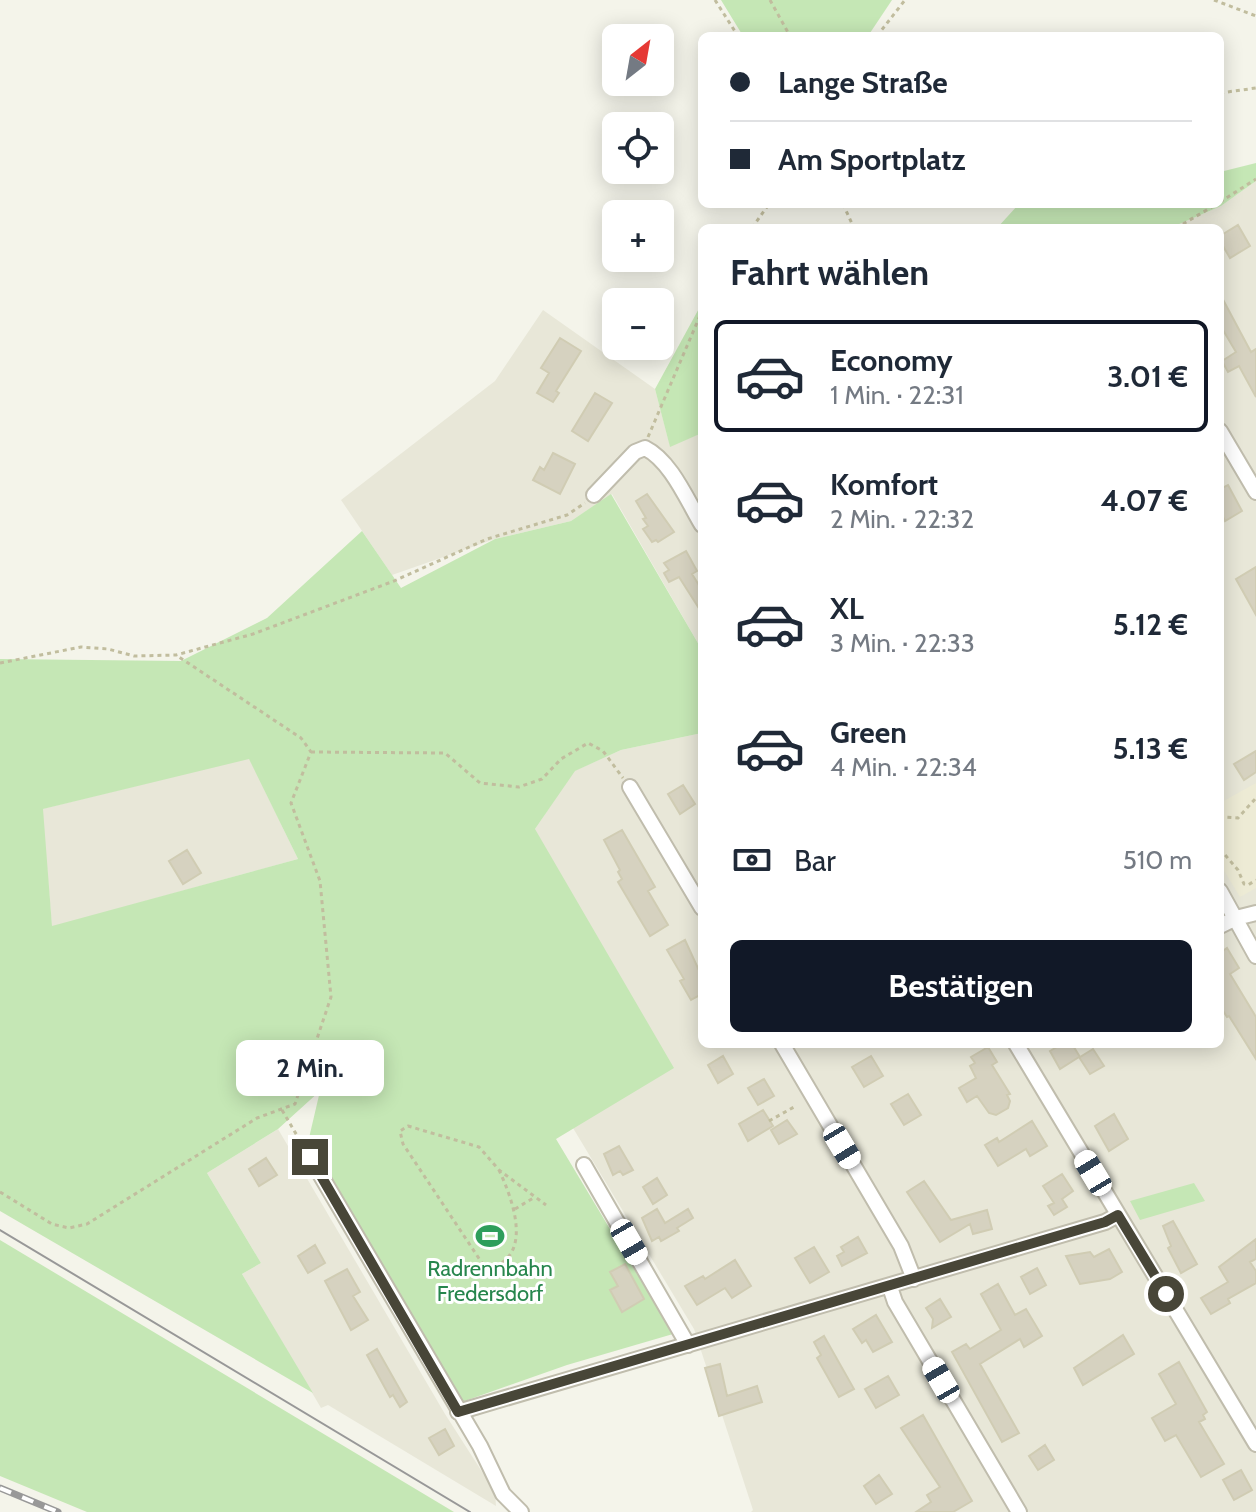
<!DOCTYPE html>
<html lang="de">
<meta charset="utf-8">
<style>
:root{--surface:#fff;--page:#f6f6f7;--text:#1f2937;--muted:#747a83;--line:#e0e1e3;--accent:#111827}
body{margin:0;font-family:Cabin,sans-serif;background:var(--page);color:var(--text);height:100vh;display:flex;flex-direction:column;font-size:30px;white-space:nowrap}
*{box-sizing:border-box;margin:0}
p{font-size:26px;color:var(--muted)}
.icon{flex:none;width:44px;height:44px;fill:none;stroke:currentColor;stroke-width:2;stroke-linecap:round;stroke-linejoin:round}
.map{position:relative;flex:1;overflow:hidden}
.sheet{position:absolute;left:698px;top:224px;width:526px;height:824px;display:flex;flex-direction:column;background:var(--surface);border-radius:12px;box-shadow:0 4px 20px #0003}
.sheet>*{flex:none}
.top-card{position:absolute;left:698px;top:32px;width:526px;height:176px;border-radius:12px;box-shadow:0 4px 20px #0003;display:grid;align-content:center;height:176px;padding:0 32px;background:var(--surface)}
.needle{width:52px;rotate:31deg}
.fabs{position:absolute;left:602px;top:24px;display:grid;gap:16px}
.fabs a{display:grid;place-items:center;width:72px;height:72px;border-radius:12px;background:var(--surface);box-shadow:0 4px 20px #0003;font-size:40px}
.end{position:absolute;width:36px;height:36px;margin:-18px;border:10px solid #484638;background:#fff;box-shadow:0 0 0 4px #fff}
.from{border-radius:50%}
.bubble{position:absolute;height:56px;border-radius:12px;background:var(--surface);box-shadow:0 4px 20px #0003;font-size:26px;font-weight:800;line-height:56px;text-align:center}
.car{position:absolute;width:24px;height:48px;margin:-24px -12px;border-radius:10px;box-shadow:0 0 6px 2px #0007;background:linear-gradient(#fff 24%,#345 0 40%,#fff 0 76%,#345 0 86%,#fff 0)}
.top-card b{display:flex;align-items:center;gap:28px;height:76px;font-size:30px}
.top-card b+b{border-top:2px solid var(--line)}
.top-card i{width:20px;height:20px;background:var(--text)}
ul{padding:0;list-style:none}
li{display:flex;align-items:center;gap:24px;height:112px;margin:0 16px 12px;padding:0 16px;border:4px solid transparent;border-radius:12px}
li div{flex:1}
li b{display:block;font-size:30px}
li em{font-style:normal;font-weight:800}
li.active{border-color:var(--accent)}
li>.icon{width:72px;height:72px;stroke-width:1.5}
h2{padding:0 32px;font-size:36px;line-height:96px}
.pay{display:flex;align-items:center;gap:20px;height:88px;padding:0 32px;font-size:30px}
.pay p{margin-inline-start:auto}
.button{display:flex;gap:16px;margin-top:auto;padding:16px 32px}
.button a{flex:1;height:92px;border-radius:12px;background:var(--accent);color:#fff;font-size:32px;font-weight:800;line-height:92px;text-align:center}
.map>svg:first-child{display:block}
.residential{fill:#e8e7d8}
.education{fill:#edebd5}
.green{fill:#c5e7b5;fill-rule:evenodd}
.building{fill:#d6d2c0;stroke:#d0ccb3;stroke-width:2}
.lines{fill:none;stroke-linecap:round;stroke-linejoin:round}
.minor-casing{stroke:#c0bdad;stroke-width:18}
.path{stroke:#c1bd9e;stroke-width:3;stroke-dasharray:4 4;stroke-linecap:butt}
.minor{stroke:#fff;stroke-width:14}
.tram{stroke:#989898;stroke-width:2}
.rail-casing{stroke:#989898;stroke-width:7}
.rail{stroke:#fff;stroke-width:4;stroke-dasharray:12;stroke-linecap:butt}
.route{stroke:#484638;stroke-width:10}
.labels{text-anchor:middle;stroke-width:6;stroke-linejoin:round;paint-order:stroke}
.leisure-label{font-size:22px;fill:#27864d;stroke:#fff}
</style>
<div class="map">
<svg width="1256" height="1512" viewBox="0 0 1256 1512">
<rect width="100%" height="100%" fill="#f4f4ea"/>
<path class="residential" d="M1256,181V1512H751L753,1510L694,1329L573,1128L535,829L574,771L621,750L702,733V1044H1220V228H1170L1221,206Z
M543,310L655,389L670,446L702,433V650L612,494L571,521L495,539L392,575L341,500L495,381Z
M249,758L298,859L52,927L42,809Z
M278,1129L445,1414L495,1492L496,1506L328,1405L321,1408L242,1274L261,1263L207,1173Z"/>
<path class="education" d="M1256,783V888L1240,897L1220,864V803Z"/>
<path class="green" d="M721,0H892L868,36H743Z
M1256,163V181L1221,206L1170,228H997L1019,204H1220V172Z
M702,303V433L670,447L655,389Z
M611,494L702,650V733L621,750L575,771L535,829L674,1068L556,1139L673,1334L567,1365L462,1402L309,1138L320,1091L278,1129L207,1173L261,1263L242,1274L313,1393L0,1211V659L181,661L267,618L362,531L401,588L495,539L571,521ZM249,759L298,859L52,926L43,809Z
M1194,1183L1205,1201L1140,1220L1130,1201Z
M0,1240L454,1512H87L0,1476Z"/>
<path class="building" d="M1238,225L1250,246L1230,258L1220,241V236Z
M1220,294L1251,352L1256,349V397L1239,366L1228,372L1222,361L1236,352L1220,325Z
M560,338L581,351L556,391L559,393L553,402L537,393L549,373L541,368Z
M595,393L612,403L588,441L572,431Z
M553,453L575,464L560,494L533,480L540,467L544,470Z
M1228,485L1242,511L1225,521L1220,511V489Z
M647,494L674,532L658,542L656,540L652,542L643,529L648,526L643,519L646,518L636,501Z
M686,551L697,571L692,574L702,590V613L679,577L669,582L664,573L669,570L664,563Z
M1256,567V615L1236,579Z
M1256,751V772L1244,780L1234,764Z
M683,785L695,804L680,814L668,794Z
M622,830L655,887L648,891L668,925L650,936L618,882L622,879L618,872L620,870L604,840Z
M187,850L201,873L183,884L169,861Z
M685,940L702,977V994L691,1000L680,981L684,979L667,950Z
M1227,948L1239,968L1230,974L1256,1017V1059L1229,1016L1227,1017L1220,1006V953Z
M1062,1044H1072L1080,1057L1093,1049L1104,1066L1090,1074L1079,1057L1060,1069L1050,1051Z
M988,1047L997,1062L992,1065L1010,1094L1007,1095L1010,1101L1008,1108L996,1115L989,1113L977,1096L967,1102L959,1088L976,1078L970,1066L975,1063L971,1057Z
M723,1056L733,1074L718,1083L708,1065Z
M871,1056L883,1076L864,1087L852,1067Z
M764,1079L774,1096L758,1105L748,1088Z
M908,1094L921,1115L904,1125L891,1104Z
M763,1110L773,1126L748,1141L739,1124Z
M1114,1114L1128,1139L1109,1151L1095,1126Z
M787,1120L797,1134L779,1144L771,1130Z
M1032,1121L1047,1146L1030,1156L1026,1149L998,1166L985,1145L997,1138L999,1142Z
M619,1146L633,1170L623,1175L620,1171L613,1175L604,1154Z
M266,1158L277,1175L259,1186L249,1169Z
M1062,1174L1073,1191L1062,1199L1067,1207L1054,1215L1048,1206L1054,1203L1043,1186Z
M657,1178L667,1195L653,1204L643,1187Z
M924,1181L951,1220L987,1210L992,1229L973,1234L970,1224L940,1242L907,1192Z
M657,1209L665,1223L688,1209L693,1218L677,1228L679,1231L661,1241L659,1237L652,1241L642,1218Z
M1173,1221L1197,1264L1181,1273L1168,1248L1171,1246L1163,1226Z
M858,1237L867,1253L842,1266L837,1256L844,1252L841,1247Z
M1256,1239V1259L1250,1262L1256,1271V1283L1228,1299L1230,1303L1211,1314L1201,1298L1228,1282L1219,1267Z
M315,1245L325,1263L308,1273L298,1256Z
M814,1247L829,1272L810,1283L795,1258Z
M1109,1249L1122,1272L1110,1279L1080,1284L1066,1256L1090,1252L1094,1257Z
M735,1260L751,1286L732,1298L725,1288L697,1305L685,1286L703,1276L705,1279Z
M625,1264L644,1299L622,1312L610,1290L618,1286L610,1272Z
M1037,1268L1046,1285L1030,1294L1021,1277Z
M347,1269L360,1292L353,1296L368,1320L351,1330L325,1281Z
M998,1284L1015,1315L1026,1309L1042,1336L1024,1347L1020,1339L980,1364L1019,1433L1002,1442L952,1352L966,1344L970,1349L1001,1330L981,1294Z
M940,1299L951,1317L932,1328L933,1319L926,1308Z
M876,1315L892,1342L873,1352L866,1340L862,1343L853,1329Z
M1123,1335L1134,1354L1083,1385L1074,1368Z
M824,1336L854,1389L839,1397L817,1358L821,1355L814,1342Z
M377,1349L407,1402L400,1407L393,1395L390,1397L367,1355Z
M1179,1362L1207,1412L1203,1415L1205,1419L1199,1422L1224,1464L1201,1477L1176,1435L1165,1441L1152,1418L1176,1404L1159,1374Z
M720,1364L727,1396L757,1386L762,1402L719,1416L705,1368Z
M888,1376L899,1395L876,1408L865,1389Z
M923,1415L972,1501L953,1512H916L931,1502L927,1495L940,1487L901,1428Z
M445,1429L454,1446L439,1455L429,1438Z
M1045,1445L1054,1460L1038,1470L1029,1456Z
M1241,1470L1252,1490L1234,1500L1223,1480Z
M879,1475L892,1494L876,1504L864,1486Z"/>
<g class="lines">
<defs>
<path id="minor" d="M1220,431L1256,492
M594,495L635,452L645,448C671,461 687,500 702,525
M630,787L702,908
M1220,891L1256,956
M1220,926L1236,918L1256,913
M782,1044L901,1246L914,1279
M1016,1044L1256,1444
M310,1157L480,1446L503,1494L521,1512
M584,1165L688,1345
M890,1287L895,1302L1019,1512
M458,1412L1105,1222L1118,1215"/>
</defs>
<use href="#minor" class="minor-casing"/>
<path class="path" d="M715,0L738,36
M770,0L790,36
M1214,0L1256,16
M877,36L905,0
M1220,93L1256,88
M1220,202L1256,179
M843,204L854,228
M752,228L769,204
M1176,228L1217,204
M648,437L702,311
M0,663L81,647L108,649L134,656L176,655L253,634L394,581L487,539L567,515L585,503
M311,752L445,753L480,783L519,787L542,779L561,759L588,743L603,751L623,778
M1220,819L1223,817L1238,818L1256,798
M1220,849L1238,870L1244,884L1248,885L1256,880
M282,1110L302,1144
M769,1121L794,1107
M499,1170C513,1200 534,1257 489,1268L482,1263L403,1144L400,1131L408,1126L479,1147L499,1170L546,1205
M0,1192L52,1224L69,1228L87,1224L257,1118L295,1104L331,997L320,881L291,803L311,752L301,738L176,655
M515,1209L535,1197"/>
<use href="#minor" class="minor"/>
<path class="tram" d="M0,1230L470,1512"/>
<defs>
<path id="rail" d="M0,1488L58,1512"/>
</defs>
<use href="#rail" class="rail-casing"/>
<use href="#rail" class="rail"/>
</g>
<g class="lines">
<path class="route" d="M310,1157L458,1412L1105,1222L1118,1215L1166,1294"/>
</g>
<defs>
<symbol id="stadium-bare" viewBox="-9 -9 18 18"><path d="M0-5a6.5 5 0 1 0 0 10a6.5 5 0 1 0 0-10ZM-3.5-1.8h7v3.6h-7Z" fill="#2e9e5b" stroke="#fff" stroke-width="2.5" paint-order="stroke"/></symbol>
</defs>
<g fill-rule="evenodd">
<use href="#stadium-bare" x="470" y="1216" width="40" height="40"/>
</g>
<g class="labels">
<g class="leisure-label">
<text x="490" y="1276">Radrennbahn<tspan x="490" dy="25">Fredersdorf</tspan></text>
</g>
</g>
</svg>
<div class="fabs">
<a><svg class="needle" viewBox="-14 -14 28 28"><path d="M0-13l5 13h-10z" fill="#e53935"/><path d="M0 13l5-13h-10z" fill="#747a83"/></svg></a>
<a><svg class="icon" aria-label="locate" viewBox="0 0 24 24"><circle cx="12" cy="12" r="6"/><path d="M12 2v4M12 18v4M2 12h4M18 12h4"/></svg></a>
<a>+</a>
<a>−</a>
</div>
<i class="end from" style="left:1166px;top:1294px"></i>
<i class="end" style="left:310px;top:1157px"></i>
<div class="bubble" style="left:236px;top:1040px;width:148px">2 Min.</div>
<i class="car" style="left:842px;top:1146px;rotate:149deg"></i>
<i class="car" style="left:1093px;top:1173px;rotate:329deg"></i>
<i class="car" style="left:629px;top:1242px;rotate:150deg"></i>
<i class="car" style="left:941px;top:1380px;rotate:330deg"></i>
<div class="top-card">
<b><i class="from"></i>Lange Straße</b>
<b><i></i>Am Sportplatz</b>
</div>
<section class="sheet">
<h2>Fahrt wählen</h2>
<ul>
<li class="active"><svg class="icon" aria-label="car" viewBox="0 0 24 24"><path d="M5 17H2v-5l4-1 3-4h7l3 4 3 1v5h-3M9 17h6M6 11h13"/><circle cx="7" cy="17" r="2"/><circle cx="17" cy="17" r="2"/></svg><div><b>Economy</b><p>1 Min. · 22:31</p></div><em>3.01 €</em></li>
<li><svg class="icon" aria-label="car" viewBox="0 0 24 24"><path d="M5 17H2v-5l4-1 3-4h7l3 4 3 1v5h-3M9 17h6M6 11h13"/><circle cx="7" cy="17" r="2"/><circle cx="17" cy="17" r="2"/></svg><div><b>Komfort</b><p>2 Min. · 22:32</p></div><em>4.07 €</em></li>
<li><svg class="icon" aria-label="car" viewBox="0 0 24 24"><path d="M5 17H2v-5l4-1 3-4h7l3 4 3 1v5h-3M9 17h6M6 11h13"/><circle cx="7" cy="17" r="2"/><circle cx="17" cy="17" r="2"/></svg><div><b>XL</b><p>3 Min. · 22:33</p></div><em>5.12 €</em></li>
<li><svg class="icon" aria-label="car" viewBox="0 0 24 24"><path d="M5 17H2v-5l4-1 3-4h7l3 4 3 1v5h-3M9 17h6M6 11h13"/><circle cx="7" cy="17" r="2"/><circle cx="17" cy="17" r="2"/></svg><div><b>Green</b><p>4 Min. · 22:34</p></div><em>5.13 €</em></li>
</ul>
<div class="pay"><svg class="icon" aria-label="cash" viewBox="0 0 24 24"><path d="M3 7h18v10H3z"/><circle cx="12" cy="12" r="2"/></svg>Bar<p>510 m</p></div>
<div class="button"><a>Bestätigen</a></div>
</section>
</div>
